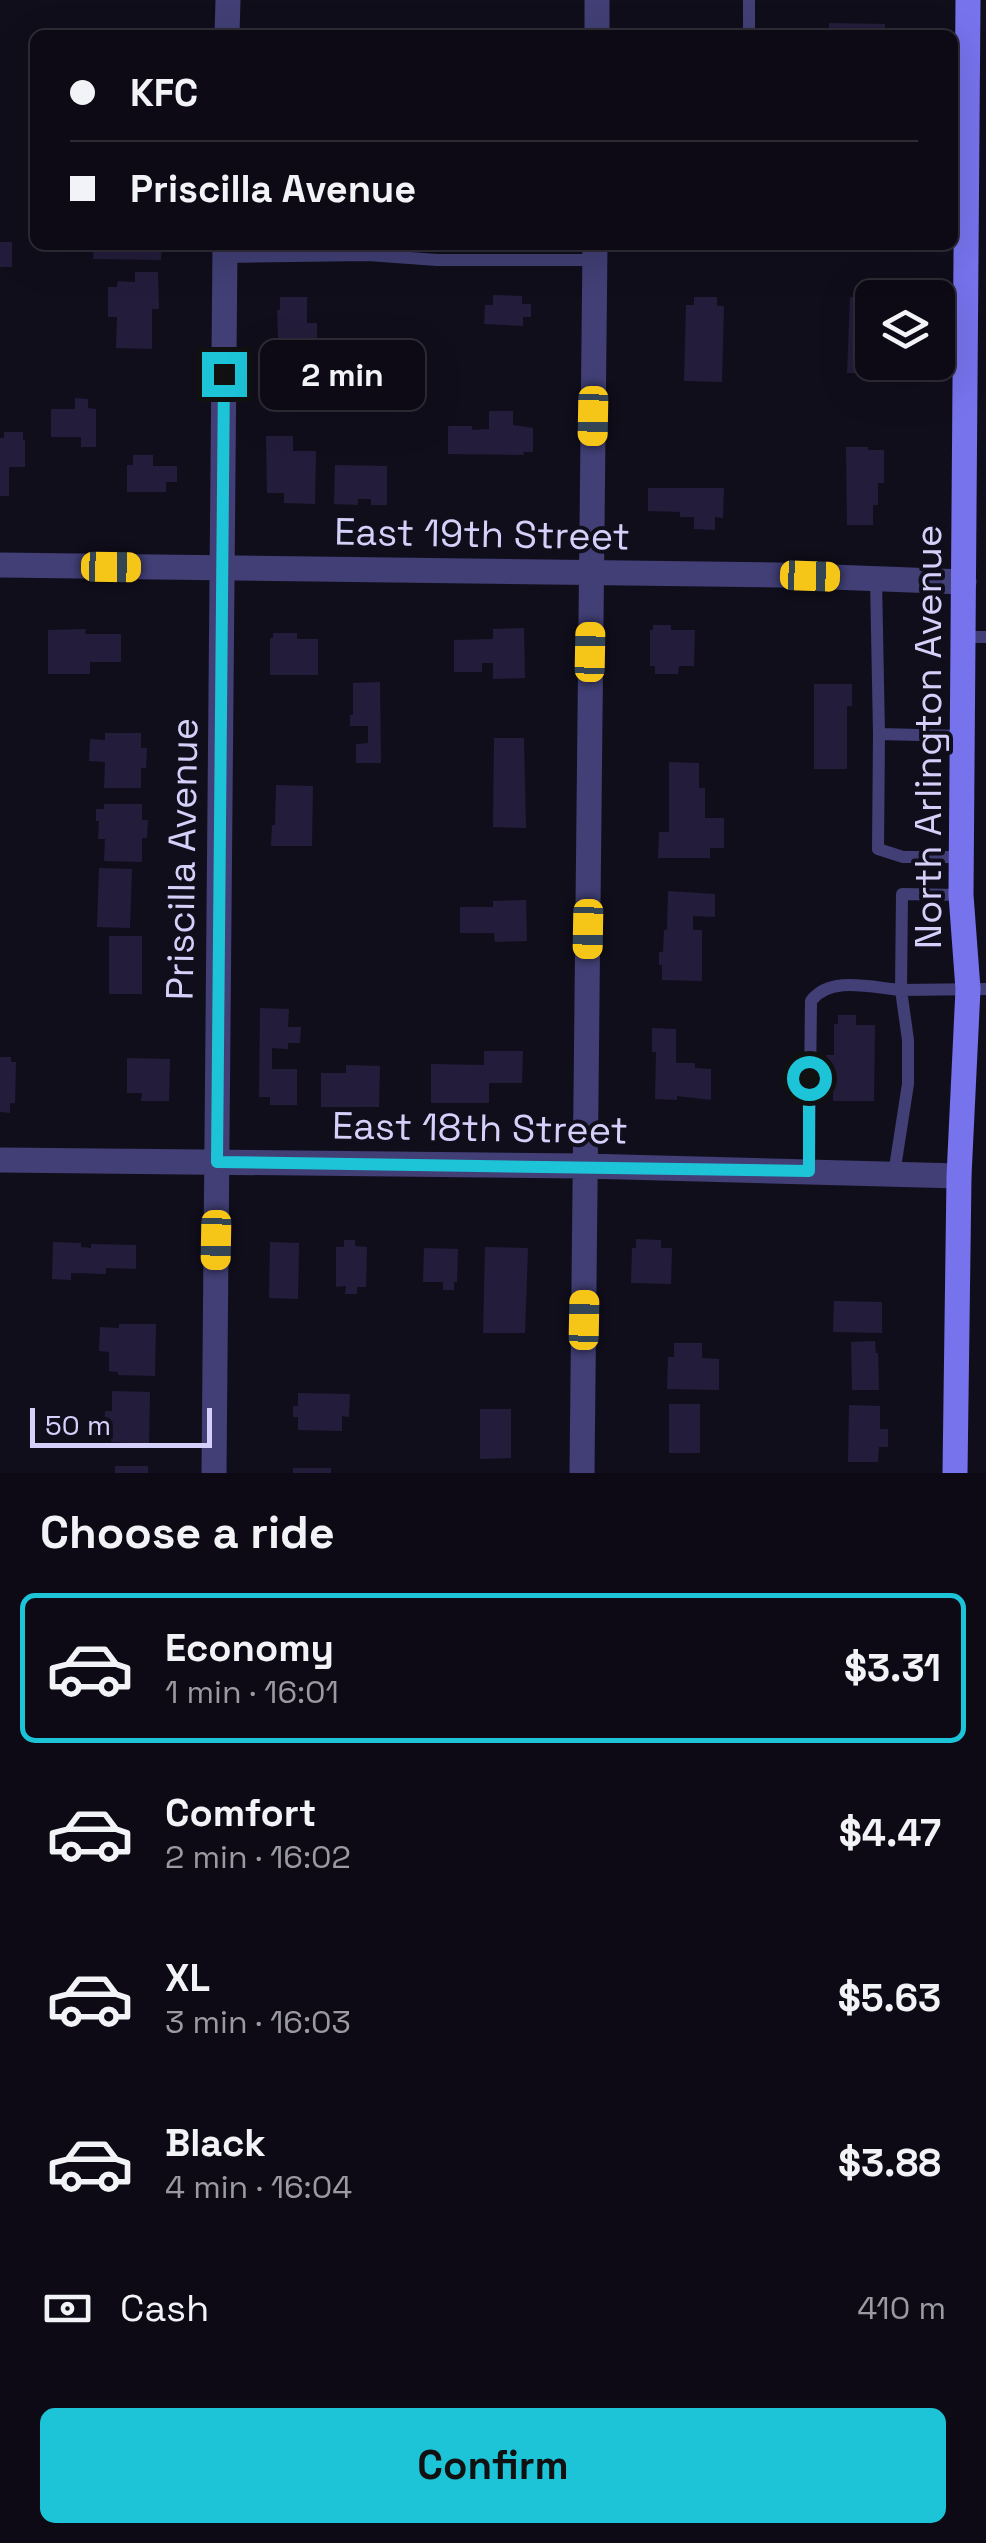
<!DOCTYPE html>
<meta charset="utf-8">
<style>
:root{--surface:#0d0a15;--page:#16131e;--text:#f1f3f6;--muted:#9a9aa0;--line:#2d2b34;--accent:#1dc4d8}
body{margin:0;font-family:"Space Grotesk",sans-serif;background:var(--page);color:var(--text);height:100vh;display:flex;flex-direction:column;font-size:38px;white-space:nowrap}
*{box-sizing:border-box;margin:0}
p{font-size:32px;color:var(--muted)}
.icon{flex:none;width:55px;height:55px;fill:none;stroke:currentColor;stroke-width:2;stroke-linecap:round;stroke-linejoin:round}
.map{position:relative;height:1473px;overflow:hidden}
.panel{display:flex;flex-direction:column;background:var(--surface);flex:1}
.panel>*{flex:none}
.guide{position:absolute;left:30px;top:30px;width:928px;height:220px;border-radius:15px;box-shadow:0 10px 40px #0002,0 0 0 2px var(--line);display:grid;align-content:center;height:220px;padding:0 40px;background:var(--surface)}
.controls{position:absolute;left:855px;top:280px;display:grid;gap:20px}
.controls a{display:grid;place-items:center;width:100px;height:100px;border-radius:15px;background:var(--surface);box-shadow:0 10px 40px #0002,0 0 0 2px var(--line);font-size:50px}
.scale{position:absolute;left:30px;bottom:25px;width:182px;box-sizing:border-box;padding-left:10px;border:5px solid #d4d0f9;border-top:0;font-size:28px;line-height:35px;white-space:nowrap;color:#d4d0f9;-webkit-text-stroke:8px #110e1c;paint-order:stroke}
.end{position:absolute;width:45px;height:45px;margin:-22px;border:12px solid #1dc4d8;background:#111;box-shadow:0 0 0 5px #111}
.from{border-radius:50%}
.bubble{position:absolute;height:70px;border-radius:15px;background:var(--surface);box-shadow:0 10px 40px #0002,0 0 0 2px var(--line);font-size:32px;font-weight:600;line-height:70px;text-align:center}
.car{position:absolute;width:30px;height:60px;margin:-30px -15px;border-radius:12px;box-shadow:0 0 8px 2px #0007;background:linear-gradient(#f5c518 24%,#345 0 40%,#f5c518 0 76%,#345 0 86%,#f5c518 0)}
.guide b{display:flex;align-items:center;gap:35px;height:95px;font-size:38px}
.guide b+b{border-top:2px solid var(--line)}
.guide i{width:25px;height:25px;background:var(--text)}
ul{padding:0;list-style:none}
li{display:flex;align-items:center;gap:30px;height:150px;margin:0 20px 15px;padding:0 20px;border:5px solid transparent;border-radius:15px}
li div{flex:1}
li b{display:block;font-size:38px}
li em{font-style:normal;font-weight:600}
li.on{border-color:var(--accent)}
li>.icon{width:90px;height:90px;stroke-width:1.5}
h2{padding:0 40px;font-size:45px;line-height:120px}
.pay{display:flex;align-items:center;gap:25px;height:110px;padding:0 40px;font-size:38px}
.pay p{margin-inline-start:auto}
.primary-button{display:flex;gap:20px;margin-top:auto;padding:20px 40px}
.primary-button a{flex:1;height:115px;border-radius:15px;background:var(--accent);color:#111;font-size:40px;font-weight:600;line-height:115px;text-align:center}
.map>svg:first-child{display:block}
.building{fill:#231d3b}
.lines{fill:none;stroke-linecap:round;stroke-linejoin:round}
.lane{stroke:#413f75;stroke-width:12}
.street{stroke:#413f75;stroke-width:25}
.secondary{stroke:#7673ec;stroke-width:25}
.route{stroke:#1dc4d8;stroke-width:12}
.labels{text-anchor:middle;stroke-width:8;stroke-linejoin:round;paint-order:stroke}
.street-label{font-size:38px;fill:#d4d0f9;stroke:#110e1c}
</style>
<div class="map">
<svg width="986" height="1473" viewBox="0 0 986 1473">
<rect width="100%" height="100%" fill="#110e1c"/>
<path class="building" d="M829,23L885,24V35H829Z
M0,242H12V267H0Z
M94,245H162L161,260L93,259Z
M421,245H458V251L421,250Z
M838,245H885V252L838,251Z
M135,272H158L159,309H152V349L116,348L117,317H108V287H117L118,281L135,282Z
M493,295L522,296V304H531V317H523V326L484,324L485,305H493Z
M280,297H307V323H317V339L278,338L277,310H280Z
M694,297H717V306H724L722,382L684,381L686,305H694Z
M850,297L871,298L872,302V373H847Z
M75,398L88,399V408L96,409V447H81V437H51V409H75Z
M489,411H513V425L533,428V452H523L524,455L448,454V426H472V430L489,429Z
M4,432H23V440H25V467H9V496H0V438H4Z
M266,436H293V451H316L315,504L284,503V493H267Z
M846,447H868V450H884V483H878V505H873V525H847Z
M133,455H153V466H177V482H166V492H127V465H133Z
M335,465L387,466V505H371V499H358V505L334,504Z
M648,488H724L723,518L715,517V530L694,529V517H680V512L648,511Z
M653,625H671V630H695L694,666H679L678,674H655V666H650V630H653Z
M524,628L525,678L493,679V663H482V672H454V640L493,639V629Z
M86,629L85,634H121V662H90V674H48V630Z
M273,633H297V639H318V675H270V638H273Z
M380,682L381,763H356V744L368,743V726H350V715H353V683Z
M814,684H852V706H847V769H814Z
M105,733H141V748H147L146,768H141V788H104L105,762L89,761L90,739L105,740Z
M494,738H524L526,828L493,827Z
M669,762L699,763V788H705V818H724V848H710V858H658L659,832H669Z
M276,785L313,786L312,846H271L272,825H275Z
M104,804H142V820H148L147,838H142V862L104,861L105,839H98L99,821H96V809H104Z
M99,868L132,869L130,928L97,927Z
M668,891L715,894V917L693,916V930H702V981L662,980V965H659V952H663L664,930H667Z
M526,900L527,941L495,942L494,933H460V907H493V901Z
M109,936H142V994H109Z
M260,1008L289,1009L288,1027H301L300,1043H288V1049L272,1048V1069H297V1105H270V1097H259Z
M838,1015H856V1025H875L874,1101H833V1081H826V1055H834V1024H838Z
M652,1028L676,1029V1063H695V1068L711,1069V1100L677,1096V1100L655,1099L656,1052H652Z
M484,1051H523L522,1083H489V1103H431V1064L484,1065Z
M0,1057H11V1062H16L15,1103H10V1113L0,1112Z
M127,1058L170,1059L169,1101H141L142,1093H127Z
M346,1065L380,1066L379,1107H321V1073H346Z
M636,1239L661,1240V1248H672L671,1284L631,1283L632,1248H636Z
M344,1240H355V1246L367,1247L366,1287H357V1294H345L346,1286L336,1287V1247H344Z
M53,1242L81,1243V1247L91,1248V1244L136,1245V1269L106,1268V1274L71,1273V1280L52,1279Z
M270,1242L299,1243L298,1299L269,1298Z
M485,1247L528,1248L525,1333H483Z
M424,1248L458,1249L457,1282H454V1290H443V1282H423Z
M834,1301L882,1302V1333L833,1332Z
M119,1324H156L155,1376L118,1375V1372L109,1371V1352L99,1351L100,1327L119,1328Z
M875,1341L876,1353H878L879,1390H852L851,1342Z
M674,1343H702V1358L719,1359V1390L667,1389L668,1357H674Z
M112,1391L150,1392L149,1444L111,1442L112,1430H104L105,1411H112Z
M298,1393L350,1394L349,1417L342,1416V1431L298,1430V1417H293V1406H298Z
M669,1404H700V1453H669Z
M849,1405L880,1406V1429H888V1447H879L878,1462H848Z
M480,1409H511V1458L480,1459Z
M115,1466H148V1473H115Z
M293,1468H331V1473H293Z"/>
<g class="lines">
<path class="lane" d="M749,35V0
M368,255L437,260H594
M225,257L368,255V245
M876,579L879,734L962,736
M963,637H986
M879,734L878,849L903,857H962
M961,895L902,894L901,990L986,989
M809,1171L811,1001C830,975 873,988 901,990L908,1040V1084L894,1174"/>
<path class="street" d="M227,35L228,0
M597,35V0
M0,565L778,575L964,582
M0,1160L585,1166L959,1176
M214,1473L225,245
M582,1473L595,245"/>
<path class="secondary" d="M955,1473L959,1176L968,989L961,895L968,0"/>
</g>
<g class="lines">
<path class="route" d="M224,374L217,1162L809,1171V1078"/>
</g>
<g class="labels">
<g class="street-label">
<text transform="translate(482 534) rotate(1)" y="13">East 19th Street</text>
<text transform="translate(928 737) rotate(-90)" y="13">North Arlington Avenue</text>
<text transform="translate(182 859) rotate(-89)" y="13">Priscilla Avenue</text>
<text transform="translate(480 1128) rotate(1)" y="13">East 18th Street</text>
</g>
</g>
</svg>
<div class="controls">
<a><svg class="icon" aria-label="layers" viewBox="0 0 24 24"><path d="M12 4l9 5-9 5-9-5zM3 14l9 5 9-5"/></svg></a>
</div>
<div class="scale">50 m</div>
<i class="end from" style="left:809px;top:1078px"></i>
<i class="end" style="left:224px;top:374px"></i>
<div class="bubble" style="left:260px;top:340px;width:165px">2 min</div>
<i class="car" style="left:593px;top:416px;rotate:181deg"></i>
<i class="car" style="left:111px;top:567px;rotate:91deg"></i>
<i class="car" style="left:810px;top:576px;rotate:92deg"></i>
<i class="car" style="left:590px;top:652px;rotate:1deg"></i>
<i class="car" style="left:588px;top:929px;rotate:181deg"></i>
<i class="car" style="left:216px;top:1240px;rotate:181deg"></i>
<i class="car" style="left:584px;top:1320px;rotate:1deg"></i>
<div class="guide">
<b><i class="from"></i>KFC</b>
<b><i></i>Priscilla Avenue</b>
</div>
</div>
<section class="panel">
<h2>Choose a ride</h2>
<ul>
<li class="on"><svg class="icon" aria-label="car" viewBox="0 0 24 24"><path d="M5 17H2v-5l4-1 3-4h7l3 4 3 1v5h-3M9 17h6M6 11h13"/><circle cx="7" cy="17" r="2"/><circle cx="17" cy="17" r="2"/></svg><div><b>Economy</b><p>1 min · 16:01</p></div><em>$3.31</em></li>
<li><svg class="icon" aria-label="car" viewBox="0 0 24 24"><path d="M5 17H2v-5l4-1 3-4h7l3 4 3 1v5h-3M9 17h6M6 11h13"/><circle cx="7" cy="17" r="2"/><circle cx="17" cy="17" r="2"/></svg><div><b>Comfort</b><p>2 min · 16:02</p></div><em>$4.47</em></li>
<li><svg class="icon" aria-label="car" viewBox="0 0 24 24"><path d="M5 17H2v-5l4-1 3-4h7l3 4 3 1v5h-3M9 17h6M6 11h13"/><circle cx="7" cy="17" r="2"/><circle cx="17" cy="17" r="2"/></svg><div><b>XL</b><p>3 min · 16:03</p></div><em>$5.63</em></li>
<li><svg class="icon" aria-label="car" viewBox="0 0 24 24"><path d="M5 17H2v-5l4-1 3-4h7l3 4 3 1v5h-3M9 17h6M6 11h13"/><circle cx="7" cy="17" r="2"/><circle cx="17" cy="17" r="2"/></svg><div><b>Black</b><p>4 min · 16:04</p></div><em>$3.88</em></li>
</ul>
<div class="pay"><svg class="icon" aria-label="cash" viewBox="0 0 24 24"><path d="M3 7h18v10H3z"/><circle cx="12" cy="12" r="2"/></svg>Cash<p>410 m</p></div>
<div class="primary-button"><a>Confirm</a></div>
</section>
